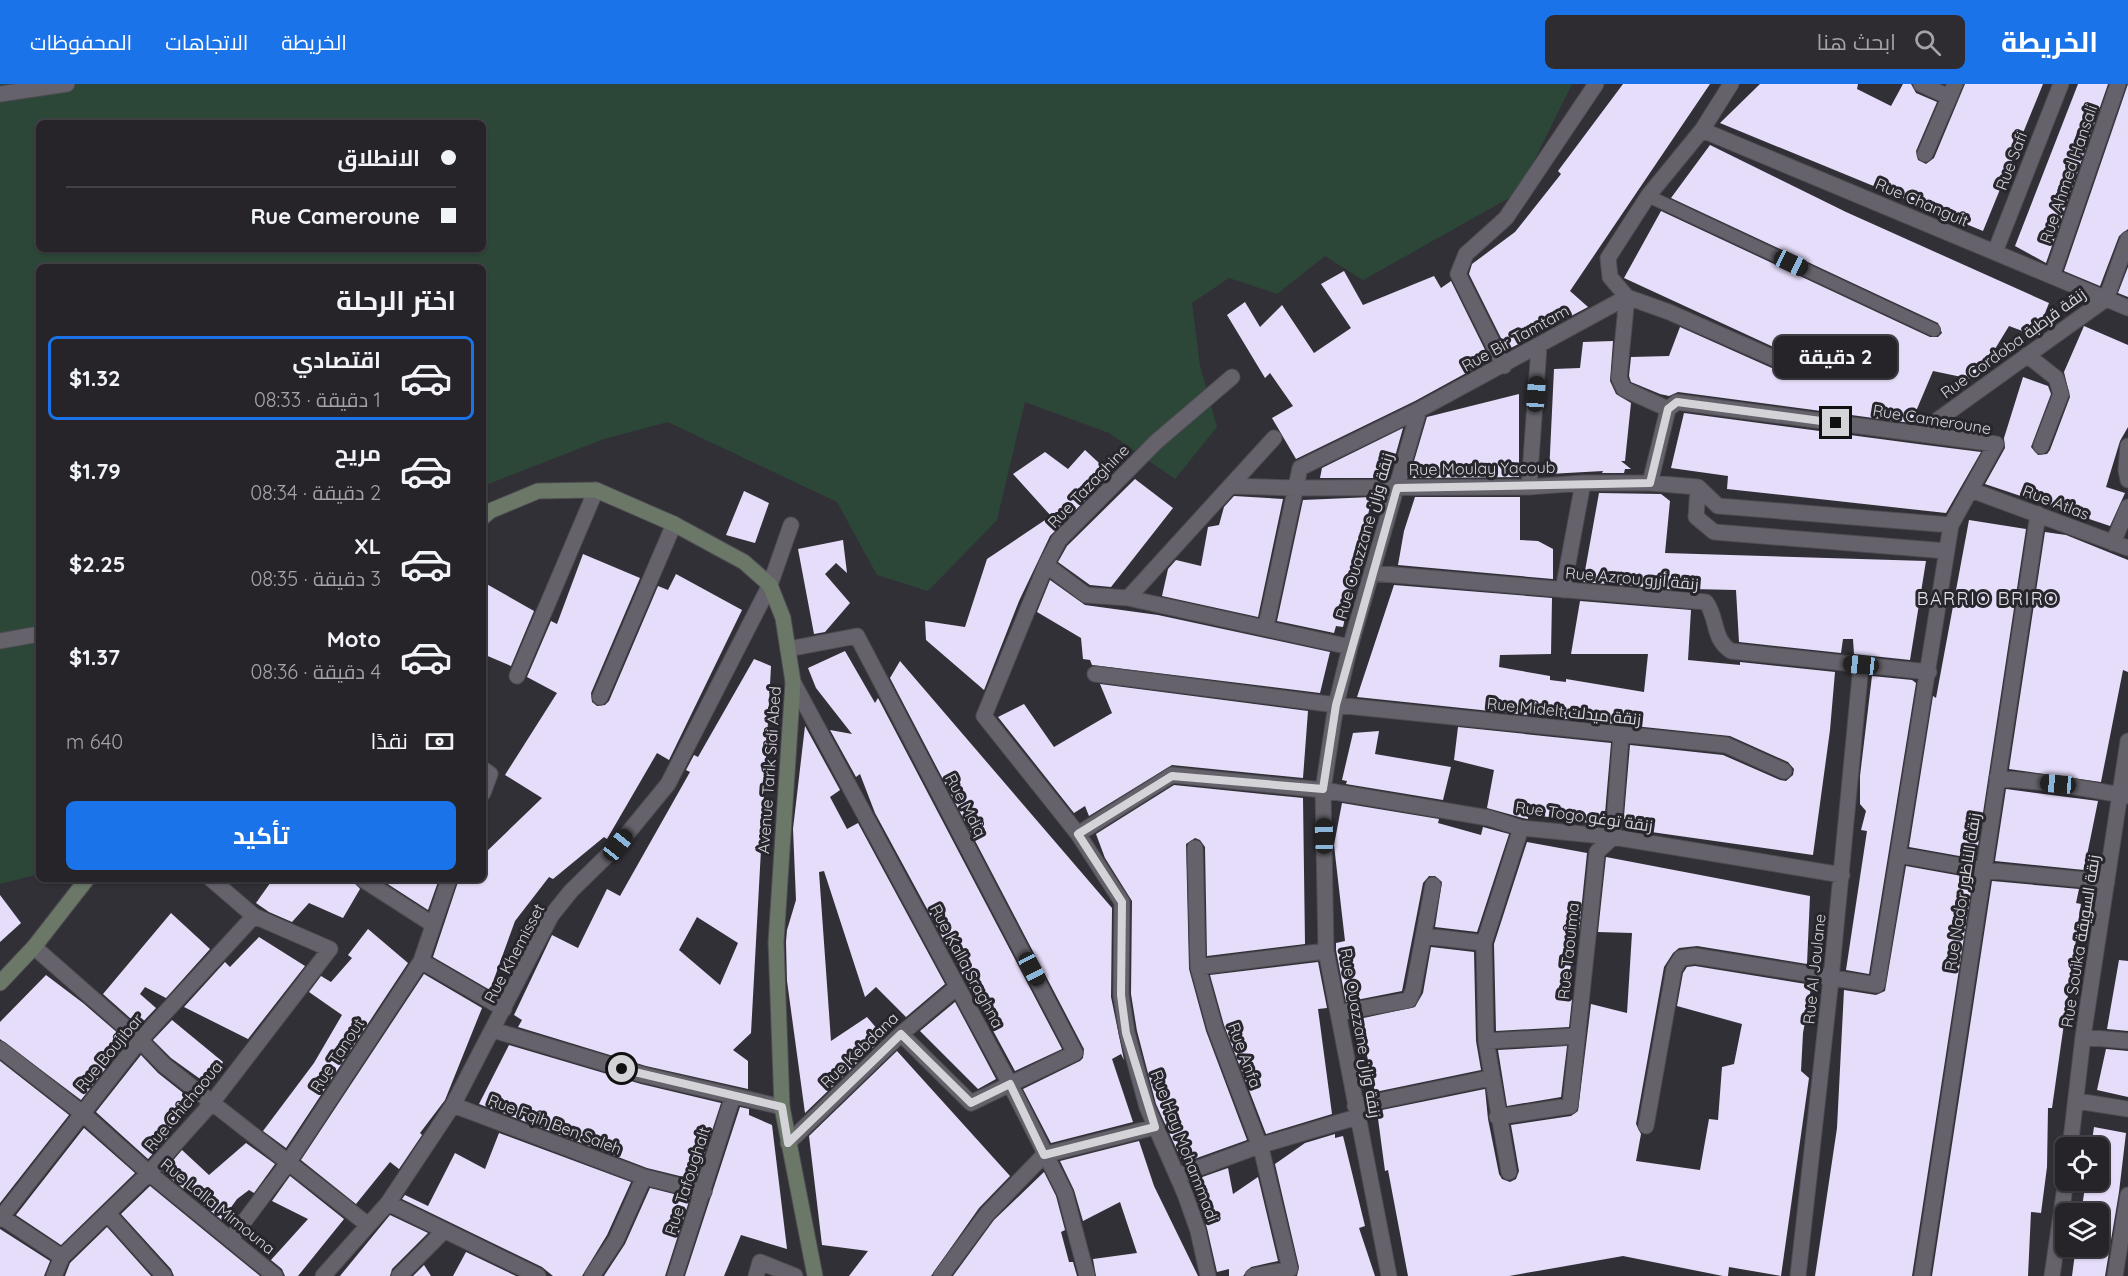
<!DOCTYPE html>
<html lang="ar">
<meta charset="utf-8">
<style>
:root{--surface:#262429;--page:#2e2c31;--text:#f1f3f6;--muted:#a4a4a8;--line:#424146;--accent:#1a73e8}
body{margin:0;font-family:Quicksand,Cairo,sans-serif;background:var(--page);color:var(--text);direction:rtl;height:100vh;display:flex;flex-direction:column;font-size:22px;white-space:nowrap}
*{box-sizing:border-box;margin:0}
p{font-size:20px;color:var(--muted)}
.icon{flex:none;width:33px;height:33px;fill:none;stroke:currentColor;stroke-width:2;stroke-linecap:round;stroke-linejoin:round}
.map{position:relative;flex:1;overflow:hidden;direction:ltr}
.panel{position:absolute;left:36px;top:180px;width:450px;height:618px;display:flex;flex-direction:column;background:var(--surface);border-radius:9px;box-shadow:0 2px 4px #0004,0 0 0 2px var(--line);direction:rtl}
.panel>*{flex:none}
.top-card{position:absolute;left:36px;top:36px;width:450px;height:132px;border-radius:9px;box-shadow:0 2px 4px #0004,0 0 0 2px var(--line);direction:rtl;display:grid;align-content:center;height:132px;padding:0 30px;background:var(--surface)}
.fabs{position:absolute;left:2055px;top:1053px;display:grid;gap:12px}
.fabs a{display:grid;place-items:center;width:54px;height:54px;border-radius:9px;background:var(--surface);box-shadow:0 2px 4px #0004,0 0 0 2px var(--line);font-size:30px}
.end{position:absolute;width:27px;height:27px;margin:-14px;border:8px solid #d4d3d8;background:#111;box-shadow:0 0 0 3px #111}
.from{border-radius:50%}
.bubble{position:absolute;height:42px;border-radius:9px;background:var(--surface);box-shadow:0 2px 4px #0004,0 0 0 2px var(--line);font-size:20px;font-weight:700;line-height:42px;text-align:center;direction:rtl}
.car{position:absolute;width:18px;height:36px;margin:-18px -9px;border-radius:8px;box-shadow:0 0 4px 2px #0007;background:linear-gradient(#222 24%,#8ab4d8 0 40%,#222 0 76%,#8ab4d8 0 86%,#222 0)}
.top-card b{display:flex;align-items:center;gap:21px;height:57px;font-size:22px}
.top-card b+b{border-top:2px solid var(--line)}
.top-card i{width:15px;height:15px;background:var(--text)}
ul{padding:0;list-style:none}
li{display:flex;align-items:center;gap:18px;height:84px;margin:0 12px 9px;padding:0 18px;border:3px solid transparent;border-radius:9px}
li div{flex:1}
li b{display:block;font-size:22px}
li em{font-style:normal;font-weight:700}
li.on{border-color:var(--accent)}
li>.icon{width:54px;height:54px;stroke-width:1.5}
h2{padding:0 30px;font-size:27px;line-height:72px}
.pay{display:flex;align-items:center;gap:15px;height:66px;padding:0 30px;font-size:22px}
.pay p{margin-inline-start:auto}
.primary-button{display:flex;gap:12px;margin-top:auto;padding:12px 30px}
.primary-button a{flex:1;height:69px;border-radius:9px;background:var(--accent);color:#fff;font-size:24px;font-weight:700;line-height:69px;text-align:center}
header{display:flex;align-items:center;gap:36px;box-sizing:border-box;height:84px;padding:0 30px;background:var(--accent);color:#fff}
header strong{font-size:28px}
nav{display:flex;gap:33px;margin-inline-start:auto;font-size:21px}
.search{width:420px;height:54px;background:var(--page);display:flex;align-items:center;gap:15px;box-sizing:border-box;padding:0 21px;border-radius:9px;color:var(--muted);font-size:22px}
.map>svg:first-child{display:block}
.green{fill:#2c4738;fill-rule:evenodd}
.building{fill:#e6ddfa;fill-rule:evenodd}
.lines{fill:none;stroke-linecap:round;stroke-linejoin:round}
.lane-casing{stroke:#4e4c53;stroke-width:14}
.street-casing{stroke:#4e4c53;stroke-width:17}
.secondary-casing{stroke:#4e4c53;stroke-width:17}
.lane{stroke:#65626b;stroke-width:12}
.street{stroke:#65626b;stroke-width:15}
.secondary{stroke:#6b7868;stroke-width:15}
.route{stroke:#d4d3d8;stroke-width:8}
.labels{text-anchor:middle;stroke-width:6;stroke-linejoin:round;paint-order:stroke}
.street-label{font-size:16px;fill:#d4d3d8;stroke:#28262d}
.neighbourhood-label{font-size:18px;letter-spacing:1.5px;fill:#e5e2ec;stroke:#28262d}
</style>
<header>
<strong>الخريطة</strong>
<div class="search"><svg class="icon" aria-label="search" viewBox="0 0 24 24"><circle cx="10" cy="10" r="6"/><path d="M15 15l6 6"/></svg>ابحث هنا</div>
<nav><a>الخريطة</a><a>الاتجاهات</a><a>المحفوظات</a></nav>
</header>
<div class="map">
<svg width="2128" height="1192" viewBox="0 0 2128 1192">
<rect width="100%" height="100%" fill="#323037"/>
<path class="green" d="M0,0H1572L1518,109L1363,196L1325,172L1277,210L1229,194L1192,219L1200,282L1217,343L1175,395L1109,349L1025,318L997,436L928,507L877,491L837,418L668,338L604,355L483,402V183H39V790L0,800ZM39,39H483V165H39Z"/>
<path class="building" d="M1623,0H1710L1570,207L1588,223L1507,266L1469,190L1472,180L1515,148L1561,90L1558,87Z
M1760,0H1858L1857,5L1891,22L1903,0H1911L1916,9L1937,18L1916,67L1918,76L1926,80L1934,74L1965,0H2043L1983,147L1720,39Z
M2078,0H2108L2046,179L2015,162Z
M2128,0V145L2119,152L2100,202L2064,187Z
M1710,61L1846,128L2049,219L2036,252L2009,242L1976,296L1933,287L1911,339L1678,308L1669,312L1660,310L1631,298L1629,292L1631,273L1669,272L1680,243L1774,285L1783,284L1787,279L1786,271L1782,267L1624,194L1661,127L1930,253H1938L1942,249L1938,239L1671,114Z
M2128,183V213L2118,209Z
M1344,187L1363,221L1434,192L1441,204L1451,197L1490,276L1415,317L1296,375L1272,334L1293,322L1270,289L1265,294L1227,231L1245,218L1260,243L1282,221L1314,269L1351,244L1321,200Z
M2084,242L2128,261V343L2120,357L2106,403L2125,409L2110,442L1985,400L2005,364L2004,354L2023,293L2048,302L2051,310L2031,363L2038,371L2047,370L2050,366L2070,313L2064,288Z
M1613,257L1610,297L1616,310L1631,319L1625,377H1621L1631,385H1625L1624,389H1602L1603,387L1549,390L1554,285L1580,284L1583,258Z
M1519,310V393L1409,394L1427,333Z
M1684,329L1918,360L1981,368L1946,429L1727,405L1728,392L1671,384Z
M1403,344L1389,394H1320L1322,384Z
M1085,366L1111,390L1050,452L1019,517L984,606L926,556L925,537L965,543L987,475L1051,432L1013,390L1045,368L1068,385Z
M1135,395L1173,424L1111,503L1090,501L1058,478L1067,462Z
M744,407L769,419L755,459L726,451Z
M1599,409L1661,410L1670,417L1665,469L1926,477L1910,576L1854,570L1853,555H1843L1841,569L1739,558L1736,506L1692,505V507L1583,498Z
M1234,412L1283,415L1258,533L1162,512L1168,485L1176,476L1201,482L1208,443L1219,441L1224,423Z
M1372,413L1343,543L1336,542L1334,549L1277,537L1303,416Z
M1415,413H1520V456L1538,457L1553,465V495L1398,481L1404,447Z
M1969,436L2026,445L1976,775L1909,763L1933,612L1936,614Z
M2045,448L2066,451L2128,476V588L2123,586L2101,698L2009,685Z
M843,456L847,489L836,479L825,490L850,519L825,548L814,550L798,465Z
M583,470L640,494L591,609L592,618L597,622L605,621L609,617L658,502L668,506L676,490L742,526L669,676L657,669L607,755L604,753L553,795L549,793L515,837L490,906L433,873L459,795H483V771L542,714L505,691L557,609L527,593L551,537L557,540Z
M1050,496L1085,521L1158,531L1330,568L1320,609L1092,581L1090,576L1083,575L1081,554L1037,528Z
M483,498L534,527L511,582L483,570Z
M1394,501L1552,514L1551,570L1500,571L1499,583L1550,592V596L1566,598V595L1644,608L1648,570H1571L1580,517L1691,526L1688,576L1740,581V578L1835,588L1830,646L1813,771L1623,744L1630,661L1723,671L1780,696L1786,697L1793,691L1794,685L1788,678L1730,652L1357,613Z
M845,567L875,619L878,614L1062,965L1015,987L875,729L860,690L856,693L830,646L852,650L816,604L808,584Z
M754,575L771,582L751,949L733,966L748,977V1005L646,982L518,943L522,936L514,931L552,851L578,864L607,805L620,812L690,688L686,686L694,671L698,673ZM697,833L738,859L720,901L679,866Z
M900,577L1112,824L1111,913L1124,976L1121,970L1112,975L1133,1038L1051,1059L1023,1005L1080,977L1083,974L1084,965L890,594Z
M1872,592L1912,596L1916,599L1869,890L1846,886L1867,747L1861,746L1866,727L1860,720V692Z
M1100,600L1308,627L1303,694L1172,681L1089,732L1085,722L1074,729L998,633L1024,620L1054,663L1112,629Z
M805,642L840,706L830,713L847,745L858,739L945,900L906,933L876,903L865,913L824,787L819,788L831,957L867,933L884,953L805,1029L787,897L786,858L787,846L796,816L793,745Z
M1458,643L1611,659L1604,741L1528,730V735L1523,734L1487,724L1494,686L1454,676Z
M1379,647L1375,670L1451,683L1443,716L1346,700L1347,697L1342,696L1353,649Z
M1174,701L1303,714L1305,860L1207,872L1205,763L1200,756L1195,754L1186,760L1189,885L1206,947L1247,1056L1183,1079L1156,1020L1137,947L1131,910L1132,817L1105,774L1096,750Z
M2006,705L2098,717L2084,786L1995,777Z
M1342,719L1439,735L1438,739L1481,751L1483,743L1509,750L1477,848L1435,843L1442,798L1435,792H1429L1423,799L1402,907L1346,918L1336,866V859L1345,857L1334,761Z
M1527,758L1587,769L1579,847H1576L1566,913L1572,915L1569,943L1496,947L1494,860Z
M1606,773L1810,812L1807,880L1697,862L1679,864L1673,869L1664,883L1636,1040L1641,1050L1636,1077L1700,1086L1709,1035L1718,1036L1722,983L1734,980L1742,940L1677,922L1683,889L1687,883L1695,882L1806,900V903L1811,904L1803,949L1801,987L1809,994L1781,1192L1729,1183L1728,1192H1723L1623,1172L1509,1192H1408L1388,1086L1385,1087L1377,1027L1485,1005L1488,1035L1499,1090L1502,1095L1510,1098L1516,1095L1519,1087L1511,1041L1571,1032L1578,1027L1591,920L1627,929L1632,849L1598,848Z
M1906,782L1973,794L1912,1192H1815L1837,1044L1844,906L1876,911L1885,907Z
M273,795H352L360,805L343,834L309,819L292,838L269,828L256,819Z
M380,795H439L428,826Z
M1992,797L2079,805L2076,819L2081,820L2052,1024H2048L2047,1083L2041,1129L2031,1128L2028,1192H1932Z
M0,811L21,839L0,858Z
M171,829L210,865L166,914L145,903L140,910L156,924L139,942L103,910Z
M368,845L408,879L286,1064L263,1047L314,979L342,931L309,908L321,892L331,898L352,874L348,871Z
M259,853L305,882L248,955L184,923L225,878L230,883Z
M1431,863L1474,868L1476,957L1481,986L1375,1008L1359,935L1415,923L1423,909Z
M2119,876L2128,877V947L2107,945Z
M1318,878L1327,924L1318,925L1332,1030L1266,1050L1224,941L1210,891Z
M424,890L482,924L445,1016L420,1049L422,1051L399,1085L390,1078L356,1120L301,1076Z
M46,891L83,919L127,957L81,1016L0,955V938Z
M955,918L996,995L978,1005L920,947Z
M172,936L223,978L210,1002L171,974L153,956Z
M509,961L641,1000L721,1019L696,1096L647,1084L479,1020Z
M1567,962L1561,1013L1507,1022L1498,966Z
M2106,965L2128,967V1013L2097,1006Z
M897,967L1010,1092L979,1124L931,1192H849L868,1167L822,1161L809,1052Z
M141,971L158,989L192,1016L166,1051L168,1053L148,1075L96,1028Z
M0,977L69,1031L0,1119Z
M740,1023L749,1025V1031L772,1041L787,1165L741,1151L724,1192H685Z
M2094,1043L2126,1049L2119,1108L2105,1192H2072L2076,1162H2098V1130H2081L2086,1096H2098V1064H2091Z
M84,1044L135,1089L61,1161L16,1131Z
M499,1049L631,1098L607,1151L582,1192H553L542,1183L402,1115L405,1111L428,1122L455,1069L485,1085Z
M1335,1050V1054L1343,1052L1365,1142L1359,1144L1375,1192H1297L1299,1183L1275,1080L1305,1059Z
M1139,1057L1154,1102L1198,1192H1096L1093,1175L1137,1169L1120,1118L1083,1137L1074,1106L1060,1077Z
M246,1059L275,1080L254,1109L249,1106L237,1115L222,1136L163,1088L182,1066L209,1091Z
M1228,1084L1233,1110L1258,1093L1278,1177L1251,1183L1243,1192H1229V1185L1217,1188L1207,1144L1191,1097Z
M1044,1088L1056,1112L1065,1146L1061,1148L1069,1178H1073L1077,1192H953L994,1136Z
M290,1092L344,1135L298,1192H285L282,1185L271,1176L308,1135L272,1117Z
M150,1102L211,1152L260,1192H174L171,1185L121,1130Z
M650,1104L690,1114L665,1192H604L625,1160Z
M390,1131L428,1149L392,1185L390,1192H340Z
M107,1143L151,1192H65L70,1179Z
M0,1145L50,1177L44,1192H0Z
M466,1168L516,1192H453Z
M424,1181L431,1192H413Z"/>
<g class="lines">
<defs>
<path id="lane" d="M1648,112L1934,246"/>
<path id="street" d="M1731,0L1702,46L1648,112L1608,174L1610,193L1627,213L1669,228L1778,276
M1921,0L1949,13
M0,10L67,0
M1702,46L2128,224
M1925,70L1955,0
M1995,168L2061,0
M2052,192L2118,0
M1627,213L1619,294L1624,305L1668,325
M2027,271L2056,294L2061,310L2041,362
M1504,282L1458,190L1466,170L1506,134L1596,0
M1918,350L2106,215L2128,155
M2128,362L2126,386L2128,396
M1230,402L1296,404L1529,403L1583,399H1650L1698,403L1718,422L1951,441
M1529,403L1539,263
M1698,403L1696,433L1714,448L1947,467
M1971,406L2128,464
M2113,459L2128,423
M1046,481L1086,511L1128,514L1350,563
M1372,489L1706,518C1718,534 1712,555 1731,567L1929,588
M1563,506L1583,399
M1128,514L1274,354
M1266,542L1300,384L1419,326L1627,213
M0,557L39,550
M788,565L857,552L1075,969L971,1019L901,950
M1095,590L1336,621L1726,661L1784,687
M517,592L596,406
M793,598L1010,1000L1065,1109L1087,1192
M600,613L674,440
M483,685L490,690L483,709
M1997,694L2058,700L2128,712
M1078,750L1172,691L1323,706L1489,734L1521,744L1613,753L1842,791
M1195,764L1198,883L1215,944L1262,1068L1290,1185L1253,1192
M1899,771L1983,786L2107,798
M362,795L432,840
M1424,852L1484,859
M34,863L140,956L164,981L368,1141
M421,877L504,925
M1198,883L1326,867
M1338,929L1409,916L1413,907L1433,801
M493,946L644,991L782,1023
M2083,953L2128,957
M1486,957L1577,952
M0,965L82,1029L149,1089L275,1192
M2077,1017L2128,1025
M453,1021L644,1093L704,1108
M1355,1022L1490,994
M1497,1033L1570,1022L1597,768L1613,753L1621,651
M1646,1042L1674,885L1681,874L1695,872L1877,901L1951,441L1996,360L1677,318L1668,325L1650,399
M788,1059L901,950L957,903
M2070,1064L2083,953L2128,657
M1509,1088L1486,957L1484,859L1521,744
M1177,1092L1259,1062L1357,1033
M388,1119L538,1192
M109,1131L164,1192
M0,1132L62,1173
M0,1135L140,956L254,832
M231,1155L288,1079L421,877L449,795
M54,1192L62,1173L149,1089L211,1020L330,865L254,832L211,795
M323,1192L388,1119L453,1021L551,832L571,807L618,761L668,700L770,501L791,441
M399,1192L444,1147
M592,1192L616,1156L644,1093
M675,1192L733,1012
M756,1192L760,1178L795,1192
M941,1192L987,1130L1044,1071L1155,1043
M1208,1192L1198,1147L1185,1110L1147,1023L1127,949L1121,911L1122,818L1078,750L984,632L1046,481L1059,456L1156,358L1232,293
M1389,1192L1326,867L1323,706L1336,621L1350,563L1419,326
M1798,1192L1831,895L1861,581
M1922,1192L2038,430
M2052,1192L2066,1096
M2115,1192L2128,1111"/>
<path id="secondary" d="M483,433L490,427L538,407L596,406L674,440L744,478L770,501L783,534L793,598L776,858L782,1023L815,1192
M0,899L34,863L87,795"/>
</defs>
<use href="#lane" class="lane-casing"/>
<use href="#street" class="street-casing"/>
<use href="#secondary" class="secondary-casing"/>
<use href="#lane" class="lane"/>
<use href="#street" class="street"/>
<use href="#secondary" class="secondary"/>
</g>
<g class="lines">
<path class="route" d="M622,985L782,1023L788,1059L901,950L971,1019L1010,1000L1044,1071L1155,1043L1126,949L1121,911L1122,818L1078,750L1172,692L1323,705L1336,621L1397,404L1650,399L1668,325L1677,318L1836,339"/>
</g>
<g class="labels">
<g class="street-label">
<text transform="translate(2011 77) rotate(-69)" y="6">Rue Safi</text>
<text transform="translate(2068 90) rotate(-71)" y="6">Rue Ahmed Hansali</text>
<text transform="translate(1922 118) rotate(23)" y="6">Rue Changuit</text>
<text transform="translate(1515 254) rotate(-29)" y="6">Rue Bir Tamtam</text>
<text transform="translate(2013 259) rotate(-36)" y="6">Rue Cordoba زنقة قرطبة</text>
<text transform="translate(1932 335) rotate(9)" y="6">Rue Cameroune</text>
<text transform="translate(1482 384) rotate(-1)" y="6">Rue Moulay Yacoub</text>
<text transform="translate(1088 402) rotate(-46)" y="6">Rue Tazaghine</text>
<text transform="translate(2056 418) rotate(21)" y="6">Rue Atlas</text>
<text transform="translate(1364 452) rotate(-74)" y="6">Rue Ouazzane زنقة وزان</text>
<text transform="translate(1632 494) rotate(5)" y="6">Rue Azrou زنقة أزرو</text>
<text transform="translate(1564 627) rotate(6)" y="6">Rue Midelt زنقة ميدلت</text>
<text transform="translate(769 686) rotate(-86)" y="6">Avenue Tarik Sidi Abed</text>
<text transform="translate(966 721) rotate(62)" y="6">Rue Mdiq</text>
<text transform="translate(1584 732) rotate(8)" y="6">Rue Togo زنقة توغو</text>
<text transform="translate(1962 808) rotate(-81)" y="6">Rue Nador زنقة الناظور</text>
<text transform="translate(2080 857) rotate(-81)" y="6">Rue Souika زنقة السويقة</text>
<text transform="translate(1568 867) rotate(-84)" y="6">Rue Taouima</text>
<text transform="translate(514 869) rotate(-62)" y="6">Rue Khemisset</text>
<text transform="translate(967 882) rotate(62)" y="6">Rue Kalla Sraghna</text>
<text transform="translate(1814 885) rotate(-84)" y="6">Rue Al Joulane</text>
<text transform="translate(1361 949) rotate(80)" y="6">Rue Ouazzane زنقة وزان</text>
<text transform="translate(859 966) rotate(-44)" y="6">Rue Kebdana</text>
<text transform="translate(109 968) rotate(-50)" y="6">Rue Boujibar</text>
<text transform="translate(337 971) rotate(-57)" y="6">Rue Tanout</text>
<text transform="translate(1245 971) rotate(70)" y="6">Rue Anfa</text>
<text transform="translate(183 1022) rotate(-50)" y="6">Rue Chichaoua</text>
<text transform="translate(555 1040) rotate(21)" y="6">Rue Fqih Ben Saleh</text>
<text transform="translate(1185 1062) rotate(69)" y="6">Rue Hay Mohammadi</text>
<text transform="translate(687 1097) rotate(-72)" y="6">Rue Tafoughalt</text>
<text transform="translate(218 1122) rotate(39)" y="6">Rue Lalla Mimouna</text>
</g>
<g class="neighbourhood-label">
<text x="1988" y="521">BARRIO BRIRO</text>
</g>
</g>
</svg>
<div class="fabs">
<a><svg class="icon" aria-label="locate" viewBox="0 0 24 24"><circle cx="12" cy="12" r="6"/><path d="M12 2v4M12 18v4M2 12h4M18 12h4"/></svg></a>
<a><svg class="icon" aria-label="layers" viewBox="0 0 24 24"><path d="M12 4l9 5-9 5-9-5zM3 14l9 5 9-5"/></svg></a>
</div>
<i class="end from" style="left:622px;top:985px"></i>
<i class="end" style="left:1836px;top:339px"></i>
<div class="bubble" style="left:1774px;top:252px;width:123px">2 دقيقة</div>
<i class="car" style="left:1791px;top:179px;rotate:115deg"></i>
<i class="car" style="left:1536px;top:310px;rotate:4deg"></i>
<i class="car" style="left:1861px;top:581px;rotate:276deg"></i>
<i class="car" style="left:2058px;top:700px;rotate:275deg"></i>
<i class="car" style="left:1324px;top:752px;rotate:359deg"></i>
<i class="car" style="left:618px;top:761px;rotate:39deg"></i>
<i class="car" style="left:1032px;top:885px;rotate:152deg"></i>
<div class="top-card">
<b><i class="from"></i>الانطلاق</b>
<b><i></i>Rue Cameroune</b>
</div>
<section class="panel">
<h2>اختر الرحلة</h2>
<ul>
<li class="on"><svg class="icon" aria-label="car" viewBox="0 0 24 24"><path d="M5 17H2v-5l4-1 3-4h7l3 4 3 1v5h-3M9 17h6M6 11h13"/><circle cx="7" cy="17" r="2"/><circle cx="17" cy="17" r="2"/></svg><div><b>اقتصادي</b><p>1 دقيقة · 08:33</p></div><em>$1.32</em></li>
<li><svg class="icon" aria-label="car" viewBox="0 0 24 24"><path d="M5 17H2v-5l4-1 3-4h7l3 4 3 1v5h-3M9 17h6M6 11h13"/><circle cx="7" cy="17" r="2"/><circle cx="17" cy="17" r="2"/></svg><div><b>مريح</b><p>2 دقيقة · 08:34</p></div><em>$1.79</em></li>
<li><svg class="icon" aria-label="car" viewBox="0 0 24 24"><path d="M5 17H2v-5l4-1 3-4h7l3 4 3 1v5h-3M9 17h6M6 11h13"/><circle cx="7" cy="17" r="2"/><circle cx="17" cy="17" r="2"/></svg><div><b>XL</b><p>3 دقيقة · 08:35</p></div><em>$2.25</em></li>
<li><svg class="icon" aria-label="car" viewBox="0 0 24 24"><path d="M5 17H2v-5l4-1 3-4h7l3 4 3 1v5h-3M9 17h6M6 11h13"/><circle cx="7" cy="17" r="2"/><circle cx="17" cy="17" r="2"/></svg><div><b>Moto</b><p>4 دقيقة · 08:36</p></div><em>$1.37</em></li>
</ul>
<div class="pay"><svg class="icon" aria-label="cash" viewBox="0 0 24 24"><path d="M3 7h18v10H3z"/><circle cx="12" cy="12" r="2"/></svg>نقدًا<p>640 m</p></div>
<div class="primary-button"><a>تأكيد</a></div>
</section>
</div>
